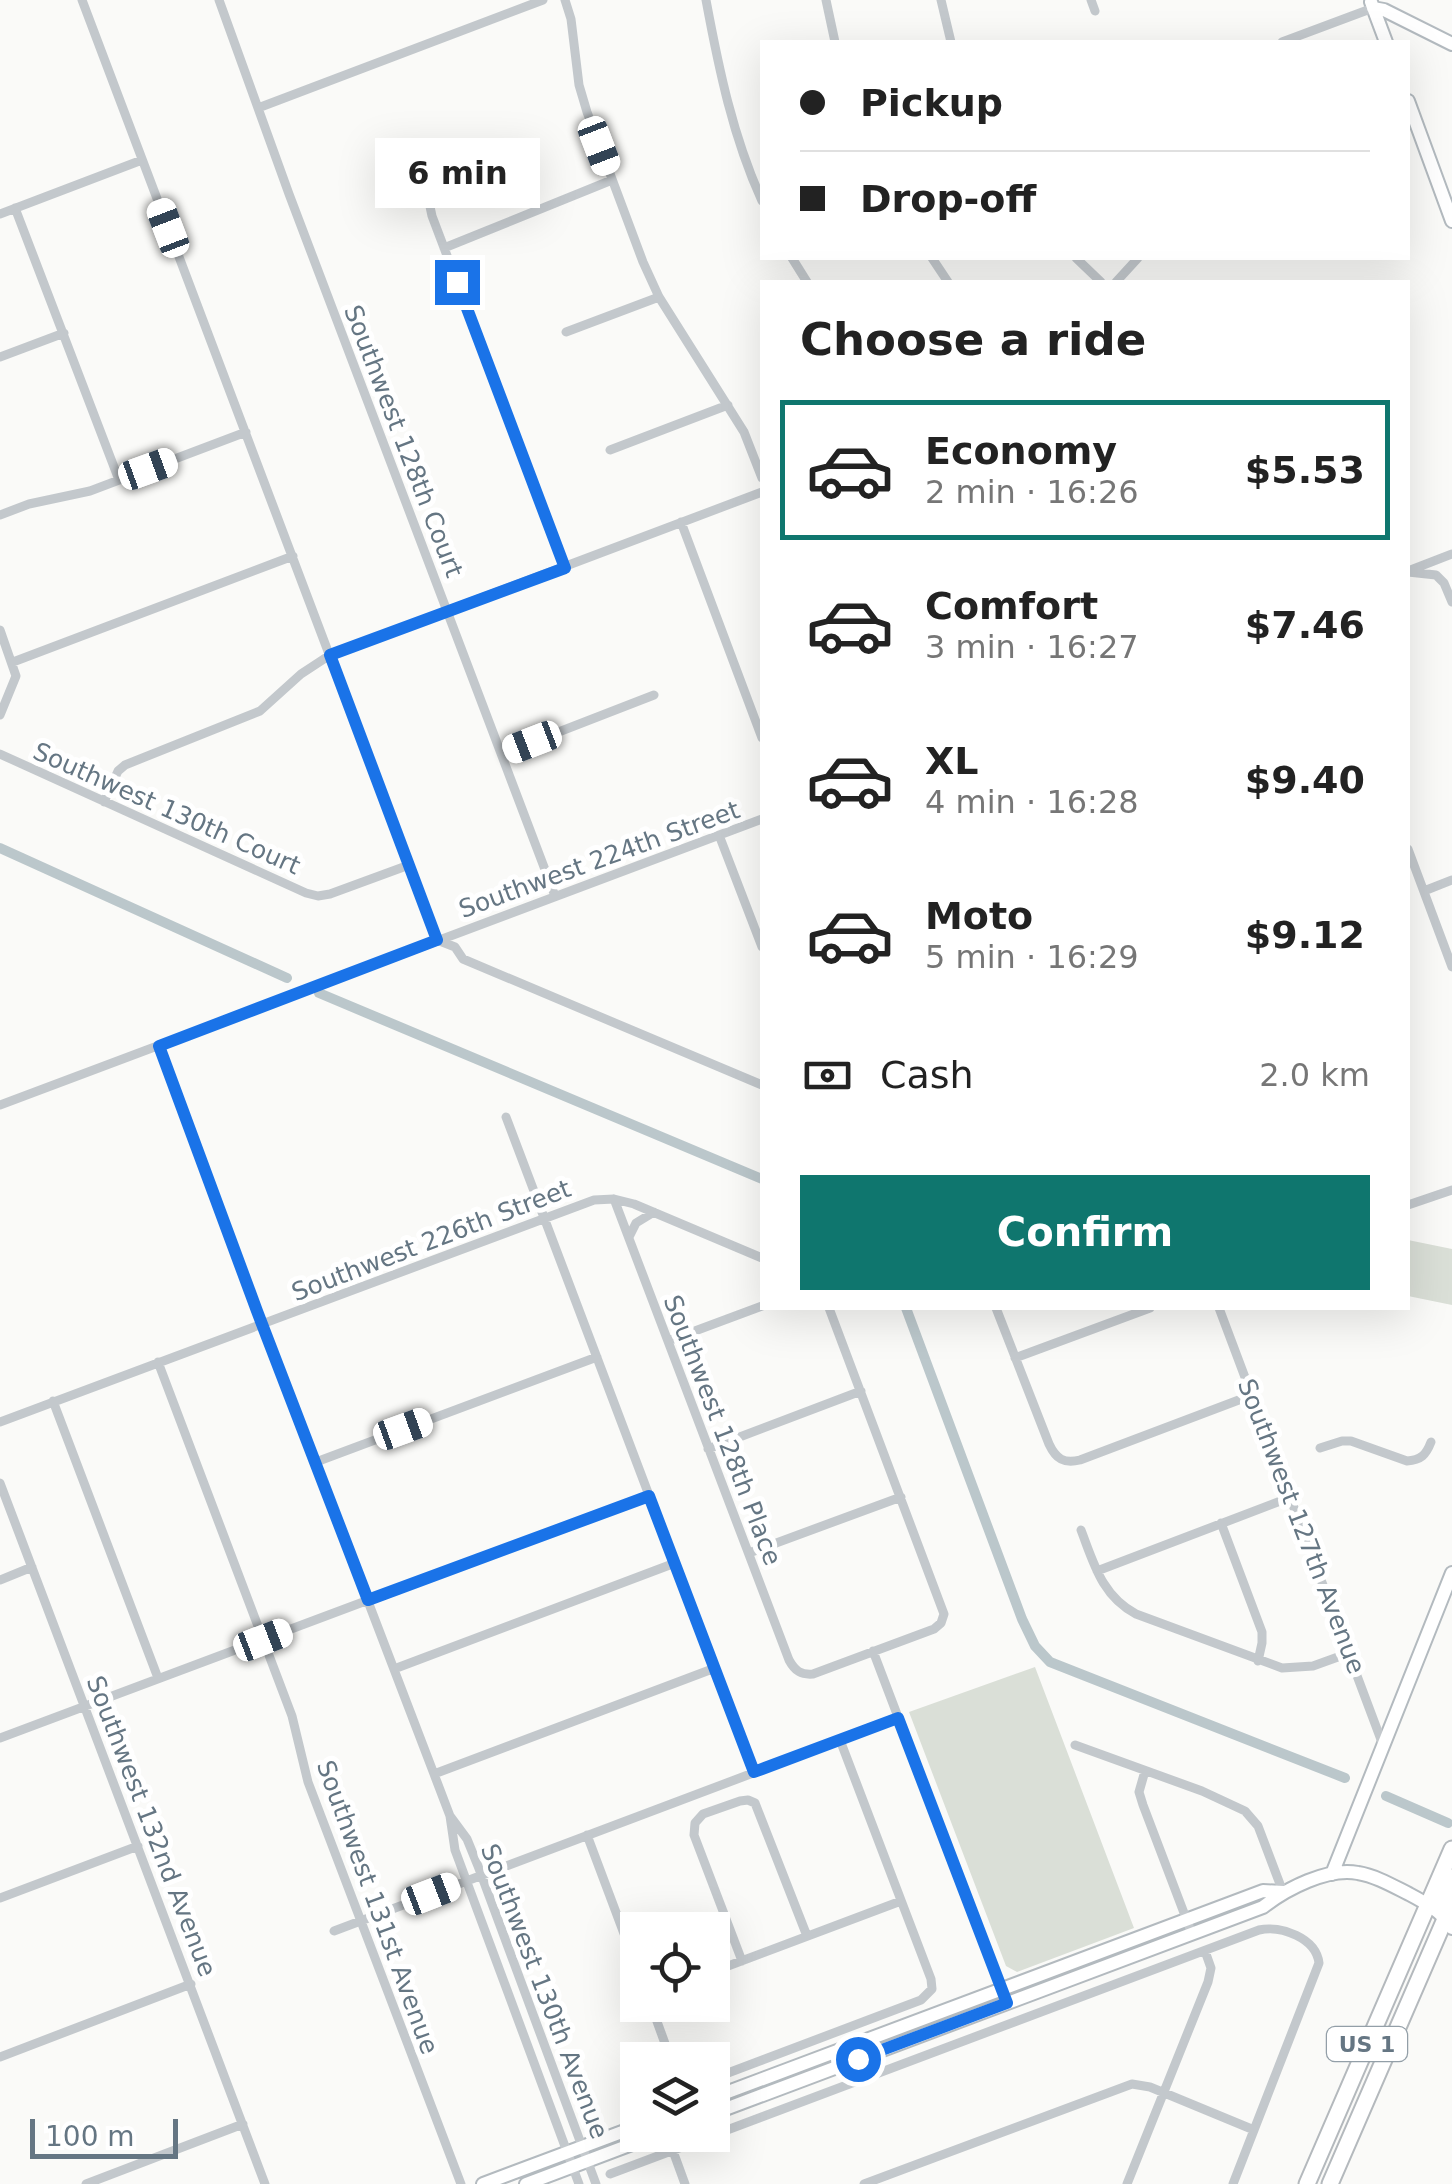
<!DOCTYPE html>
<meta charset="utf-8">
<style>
:root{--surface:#fff;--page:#f2f2f2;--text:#222;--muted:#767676;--line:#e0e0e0;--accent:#0f766e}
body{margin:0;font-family:"DejaVu Sans",sans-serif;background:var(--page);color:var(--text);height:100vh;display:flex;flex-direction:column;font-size:38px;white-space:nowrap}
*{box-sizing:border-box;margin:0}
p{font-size:32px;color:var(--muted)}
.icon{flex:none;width:55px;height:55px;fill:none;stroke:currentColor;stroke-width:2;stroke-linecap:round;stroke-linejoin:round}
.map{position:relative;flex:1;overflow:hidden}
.drawer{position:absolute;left:760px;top:280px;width:650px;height:1030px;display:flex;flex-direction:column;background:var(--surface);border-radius:0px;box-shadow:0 10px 40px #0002}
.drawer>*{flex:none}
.banner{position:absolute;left:760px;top:40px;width:650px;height:220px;border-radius:0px;box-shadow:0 10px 40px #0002;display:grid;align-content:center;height:220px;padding:0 40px;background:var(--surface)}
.controls{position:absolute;left:620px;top:1912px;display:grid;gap:20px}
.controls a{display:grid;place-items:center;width:110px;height:110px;border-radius:0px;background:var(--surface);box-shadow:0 10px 40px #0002;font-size:50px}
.scale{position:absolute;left:30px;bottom:25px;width:148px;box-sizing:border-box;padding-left:10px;border:5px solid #657683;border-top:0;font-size:28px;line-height:35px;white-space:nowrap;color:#657683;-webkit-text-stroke:8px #fff;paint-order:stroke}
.end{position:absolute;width:45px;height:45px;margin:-22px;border:12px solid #1a73e8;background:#fff;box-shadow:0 0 0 5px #fff}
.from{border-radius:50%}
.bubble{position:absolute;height:70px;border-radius:0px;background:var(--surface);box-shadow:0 10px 40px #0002;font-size:32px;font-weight:700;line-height:70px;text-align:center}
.car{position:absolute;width:30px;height:60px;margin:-30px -15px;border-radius:12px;box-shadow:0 0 8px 2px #0007;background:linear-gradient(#fff 24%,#345 0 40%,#fff 0 76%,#345 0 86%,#fff 0)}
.banner b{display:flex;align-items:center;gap:35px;height:95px;font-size:38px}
.banner b+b{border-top:2px solid var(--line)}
.banner i{width:25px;height:25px;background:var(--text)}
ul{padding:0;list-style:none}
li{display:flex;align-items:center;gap:30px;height:140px;margin:0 20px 15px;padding:0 20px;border:5px solid transparent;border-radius:0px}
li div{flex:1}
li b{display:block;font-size:38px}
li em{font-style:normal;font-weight:700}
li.active{border-color:var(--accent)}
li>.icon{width:90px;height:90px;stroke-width:1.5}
h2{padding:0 40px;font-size:45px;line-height:120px}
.pay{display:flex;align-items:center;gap:25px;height:110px;padding:0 40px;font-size:38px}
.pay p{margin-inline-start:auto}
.cta{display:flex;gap:20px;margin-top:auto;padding:20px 40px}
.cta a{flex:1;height:115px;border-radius:0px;background:var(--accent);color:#fff;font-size:40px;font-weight:700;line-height:115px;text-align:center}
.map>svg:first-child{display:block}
.green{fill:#dadfd7}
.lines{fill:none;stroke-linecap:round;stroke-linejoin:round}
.canal{stroke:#bbc7cb;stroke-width:10}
.secondary-casing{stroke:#b3babf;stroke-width:16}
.highway-casing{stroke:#b4b9bd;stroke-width:19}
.street{stroke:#c3c8cc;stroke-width:9}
.secondary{stroke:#fff;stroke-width:12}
.highway{stroke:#fff;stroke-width:15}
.route{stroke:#1a73e8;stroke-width:12}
.labels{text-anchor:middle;stroke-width:10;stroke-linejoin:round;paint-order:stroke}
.shield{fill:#fff;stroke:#939fa8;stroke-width:2.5}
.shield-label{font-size:22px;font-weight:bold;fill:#657683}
.street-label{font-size:25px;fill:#657683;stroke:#fff}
</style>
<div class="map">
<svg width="1452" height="2184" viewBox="0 0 1452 2184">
<rect width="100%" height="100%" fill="#fafaf8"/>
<path class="green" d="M1408,1240L1452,1249V1305L1408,1296Z
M1035,1667L1134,1928L1017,1972L1006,1966L909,1712Z"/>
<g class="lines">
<path class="canal" d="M0,848L287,978
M319,993L762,1179
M906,1308L1022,1619L1035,1646L1050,1662L1345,1778
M1386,1796L1448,1823"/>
<defs>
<path id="secondary" d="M1371,2L1386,42
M1373,8L1384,10L1452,44
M1408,101L1452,221
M1332,1874L1452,1573
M712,2098L1263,1891L1283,1892
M712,2114L1263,1907C1286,1889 1328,1867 1358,1873C1376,1876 1393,1886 1409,1894C1426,1903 1441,1911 1452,1928
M483,2184L638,2126
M526,2184L656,2135"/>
<path id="highway" d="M1444,1914L1443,1898L1452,1877
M1307,2184L1452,1849
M1330,2184L1452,1903"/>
</defs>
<use href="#secondary" class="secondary-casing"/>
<use href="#highway" class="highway-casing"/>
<path class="street" d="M82,0L437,940L455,947L463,959L762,1085
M219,0L289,194L555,896
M565,0L571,19L579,85L587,112L643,262L659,297L744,432L762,478
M706,0C719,70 733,137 762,201
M826,0L835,42
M941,0L951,42
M1091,0L1095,11
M1282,42L1373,8
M258,108L543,0
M427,145C425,170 426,191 432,216L565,567
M15,208L119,480
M0,214L142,160
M444,248L612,180
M792,258L807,282
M932,258L948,282
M1076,258L1101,282
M1116,282L1138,258
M566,332L659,297
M0,357L64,333
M610,450L728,405
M0,515L29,504L90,491L246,432
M681,522L762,738
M1408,571L1452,554
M1408,572L1436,575L1444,583L1452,602
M0,630L16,676L0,715
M13,662L293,556
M0,754L306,893L318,896L330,894L409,865
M502,754L654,695
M104,802L118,771L125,765L260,711L301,674L330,655L762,492
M719,835L762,947
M1408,849L1452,967
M1424,891L1452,880
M159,1046L257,1311L434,1774L450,1816L467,1839L478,1866L596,2184
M0,1105L762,819
M506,1117L754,1773
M614,1199L789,1660C795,1671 801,1675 813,1674L934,1629L941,1623L944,1614L829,1308
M1408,1205L1452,1190
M629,1237L636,1223L654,1212
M996,1308L1049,1444C1056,1459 1064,1464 1080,1460L1252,1395
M1219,1308L1383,1745
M668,1341L762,1306
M1015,1358L1150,1308
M158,1362L292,1716L308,1782L461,2184
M53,1401L158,1678
M0,1422L594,1200L614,1199L634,1204L762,1258
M1320,1448L1342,1441H1351L1407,1461C1421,1460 1426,1455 1431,1442
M708,1449L861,1391
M316,1462L597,1357
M0,1483L265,2184
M1221,1523L1262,1632V1643L1258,1661
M1081,1530C1094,1564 1102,1596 1136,1614L1282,1668L1313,1666L1349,1653
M749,1553L901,1497
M1097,1571L1291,1497
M0,1580L32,1567
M873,1651L1002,1991
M394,1669L675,1563
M0,1738L649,1495
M1075,1745L1202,1791L1245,1811L1258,1826L1283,1892
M1145,1771L1139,1792L1143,1805L1192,1934
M434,1774L715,1668
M450,1816L455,1850L579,2184
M587,1835L638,1971
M0,1898L138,1846
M334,1931L899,1718
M742,1961L694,1835L695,1823L703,1814L740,1801L748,1800L755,1803L807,1936
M712,1972L901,1901
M651,2005L671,2060
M0,2057L191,1984
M712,2079L921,2000L932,1989L931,1979L840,1740
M673,2151L685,2184
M610,2174L1259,1930C1281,1925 1316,1938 1319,1963L1233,2184
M86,2184L243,2124
M864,2184L1132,2084L1150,2087L1254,2130
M1127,2184L1208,1982L1211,1968L1205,1951"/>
<use href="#secondary" class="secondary"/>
<use href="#highway" class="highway"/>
</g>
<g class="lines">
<path class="route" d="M457,282L565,568L330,655L437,940L159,1046L257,1311L368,1600L649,1496L754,1772L898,1718L1007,2003L858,2059"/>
</g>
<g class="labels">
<rect class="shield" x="1327" y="2027" width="80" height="34" rx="8"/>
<g class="shield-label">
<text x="1367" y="2052">US 1</text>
</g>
<g class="street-label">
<text transform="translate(404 441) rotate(69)" y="9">Southwest 128th Court</text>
<text transform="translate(167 808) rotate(24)" y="9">Southwest 130th Court</text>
<text transform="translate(599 859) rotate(-20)" y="9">Southwest 224th Street</text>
<text transform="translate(431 1240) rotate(-21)" y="9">Southwest 226th Street</text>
<text transform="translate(723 1430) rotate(69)" y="9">Southwest 128th Place</text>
<text transform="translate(1302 1526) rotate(69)" y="9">Southwest 127th Avenue</text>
<text transform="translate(152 1826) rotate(69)" y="9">Southwest 132nd Avenue</text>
<text transform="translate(378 1907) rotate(70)" y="9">Southwest 131st Avenue</text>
<text transform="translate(545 1991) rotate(69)" y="9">Southwest 130th Avenue</text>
</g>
</g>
</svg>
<div class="controls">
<a><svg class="icon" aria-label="locate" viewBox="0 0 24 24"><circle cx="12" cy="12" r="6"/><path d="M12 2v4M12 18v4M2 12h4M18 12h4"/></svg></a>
<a><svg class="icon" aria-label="layers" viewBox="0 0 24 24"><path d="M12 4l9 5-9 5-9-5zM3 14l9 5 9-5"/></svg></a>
</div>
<div class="scale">100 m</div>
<i class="end from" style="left:858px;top:2059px"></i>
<i class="end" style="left:457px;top:282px"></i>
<div class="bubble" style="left:375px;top:138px;width:165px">6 min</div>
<i class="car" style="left:599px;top:146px;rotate:159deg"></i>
<i class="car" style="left:168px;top:228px;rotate:339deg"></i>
<i class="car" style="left:148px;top:469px;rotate:70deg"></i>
<i class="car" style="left:532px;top:742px;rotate:249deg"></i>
<i class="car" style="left:403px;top:1429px;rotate:70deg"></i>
<i class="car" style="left:263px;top:1640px;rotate:69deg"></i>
<i class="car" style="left:431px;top:1894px;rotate:69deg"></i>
<div class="banner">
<b><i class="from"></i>Pickup</b>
<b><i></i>Drop-off</b>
</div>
<section class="drawer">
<h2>Choose a ride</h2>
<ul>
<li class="active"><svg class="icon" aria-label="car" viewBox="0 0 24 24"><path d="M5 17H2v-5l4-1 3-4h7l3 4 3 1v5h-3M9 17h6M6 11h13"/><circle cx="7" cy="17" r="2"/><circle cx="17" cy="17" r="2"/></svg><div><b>Economy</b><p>2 min · 16:26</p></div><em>$5.53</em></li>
<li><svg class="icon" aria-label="car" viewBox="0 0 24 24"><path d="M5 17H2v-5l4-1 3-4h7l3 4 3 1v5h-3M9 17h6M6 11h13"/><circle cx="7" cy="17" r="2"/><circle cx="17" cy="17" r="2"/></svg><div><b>Comfort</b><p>3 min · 16:27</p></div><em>$7.46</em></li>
<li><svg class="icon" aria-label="car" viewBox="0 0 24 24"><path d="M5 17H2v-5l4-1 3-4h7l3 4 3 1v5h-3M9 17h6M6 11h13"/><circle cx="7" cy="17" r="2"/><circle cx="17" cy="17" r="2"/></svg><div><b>XL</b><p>4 min · 16:28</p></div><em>$9.40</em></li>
<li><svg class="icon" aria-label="car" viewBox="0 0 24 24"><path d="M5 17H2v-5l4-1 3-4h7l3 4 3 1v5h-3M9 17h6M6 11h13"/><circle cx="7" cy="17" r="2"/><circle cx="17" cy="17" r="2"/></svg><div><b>Moto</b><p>5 min · 16:29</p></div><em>$9.12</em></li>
</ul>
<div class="pay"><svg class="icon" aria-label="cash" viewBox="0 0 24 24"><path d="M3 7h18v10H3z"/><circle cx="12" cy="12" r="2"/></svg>Cash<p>2.0 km</p></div>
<div class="cta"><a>Confirm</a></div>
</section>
</div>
